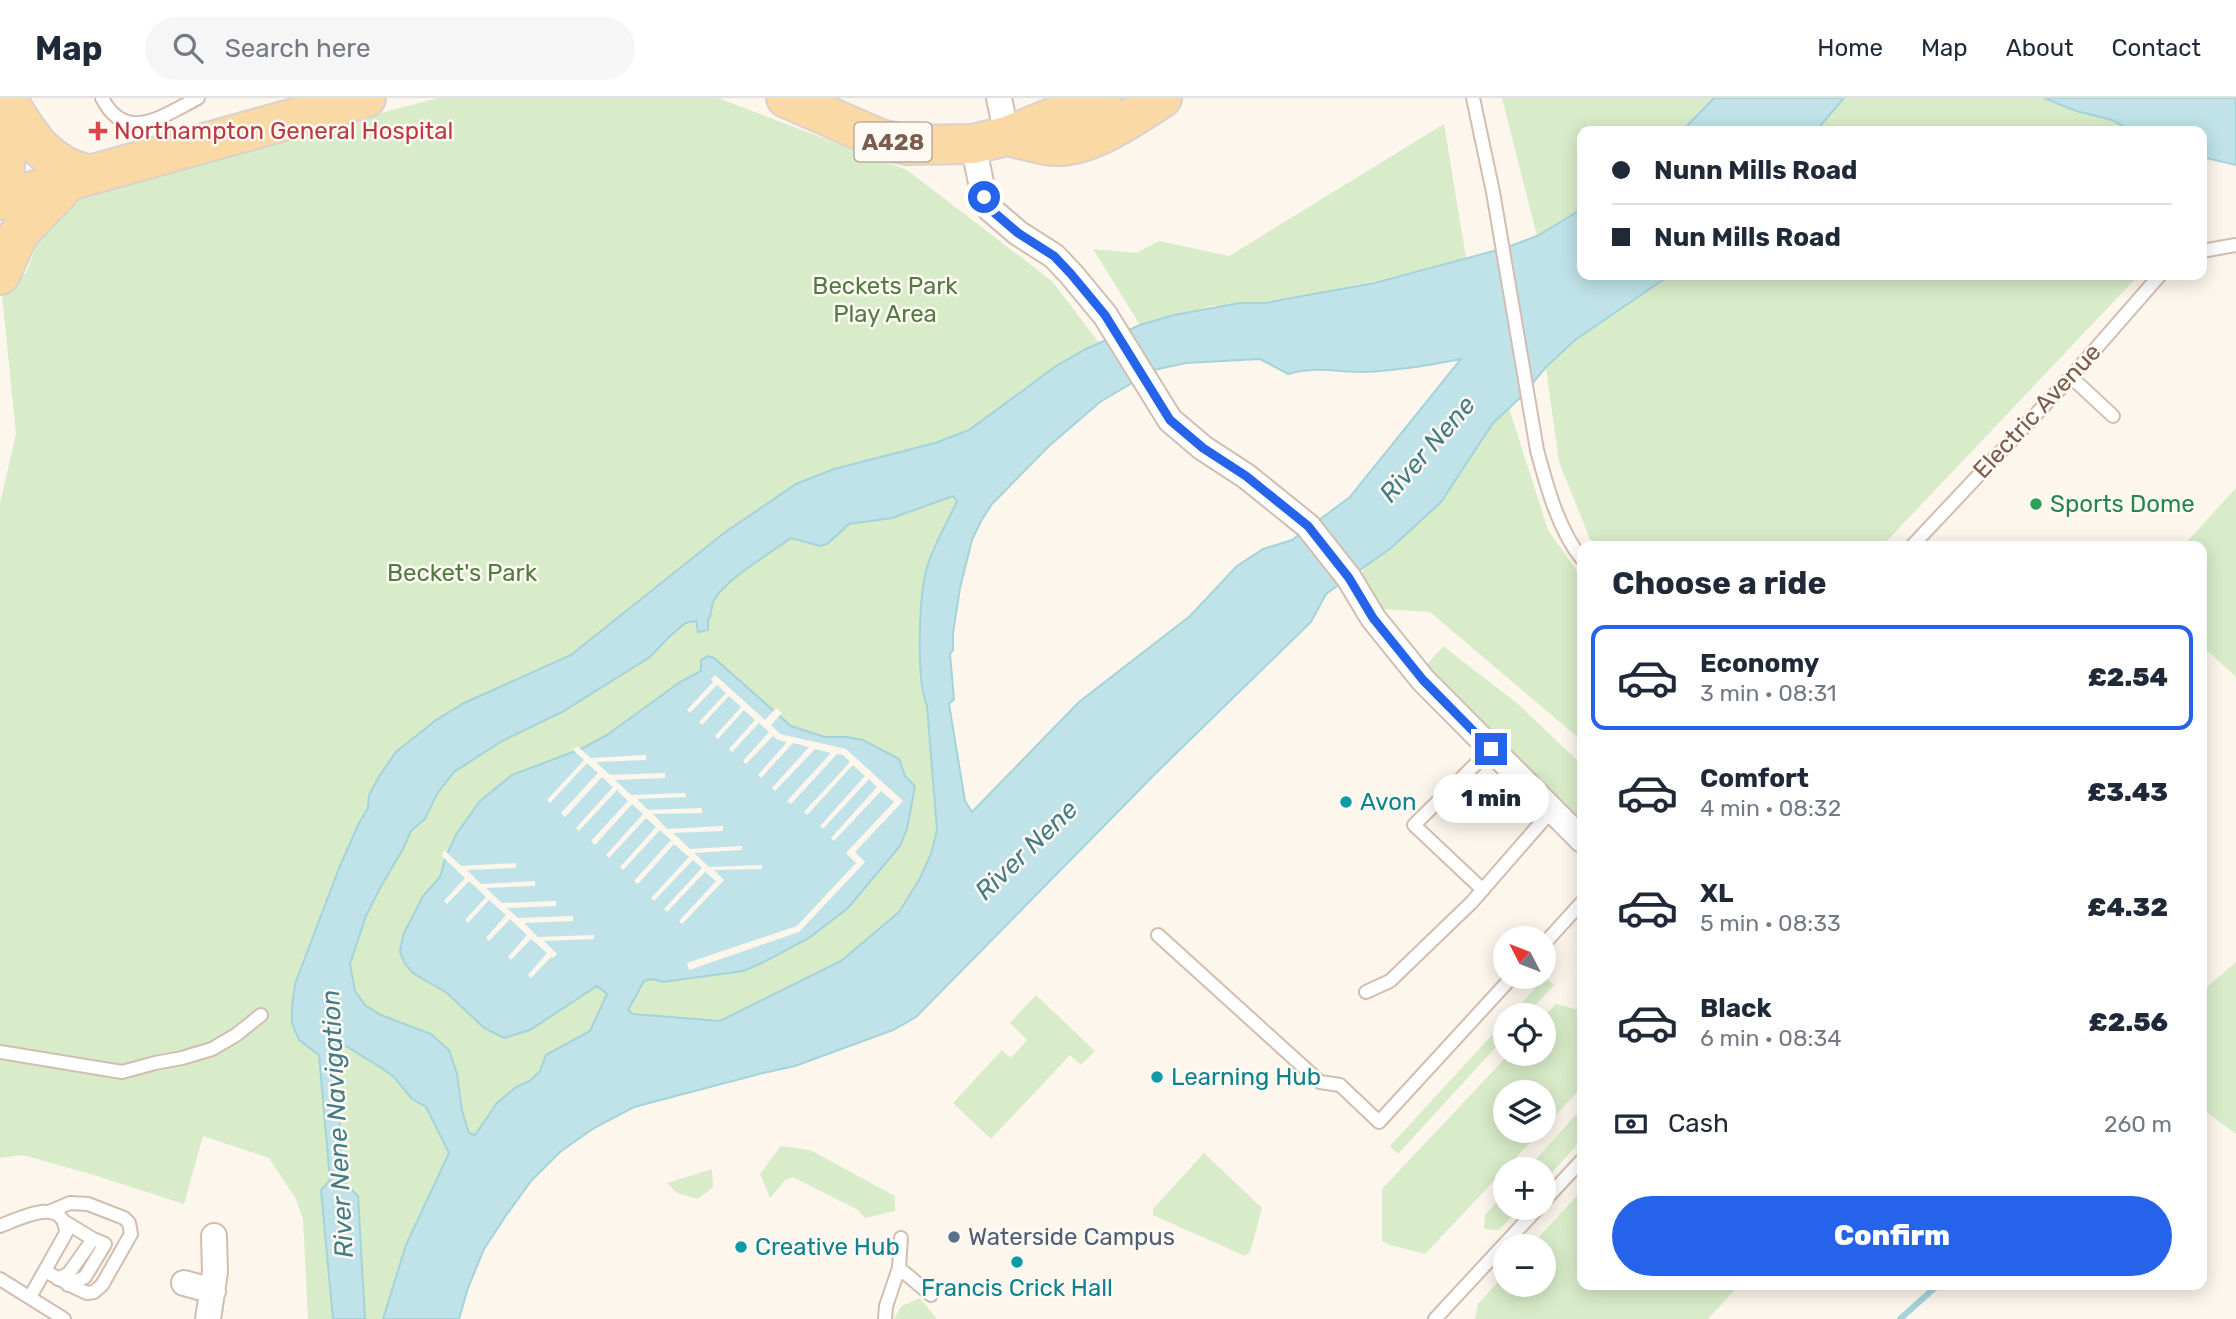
<!DOCTYPE html>
<meta charset="utf-8">
<style>
:root{--surface:#fff;--page:#f6f6f7;--text:#1f2937;--muted:#747a83;--line:#e0e1e3;--accent:#2563eb}
body{margin:0;font-family:Rubik,sans-serif;background:var(--page);color:var(--text);height:100vh;display:flex;flex-direction:column;font-size:26px;white-space:nowrap}
*{box-sizing:border-box;margin:0}
p{font-size:23px;color:var(--muted)}
.icon{flex:none;width:38px;height:38px;fill:none;stroke:currentColor;stroke-width:2;stroke-linecap:round;stroke-linejoin:round}
.map{position:relative;flex:1;overflow:hidden}
.details{position:absolute;left:1577px;top:443px;width:630px;height:749px;display:flex;flex-direction:column;background:var(--surface);border-radius:14px;box-shadow:0 4px 18px #0003}
.details>*{flex:none}
.hud{position:absolute;left:1577px;top:28px;width:630px;height:154px;border-radius:14px;box-shadow:0 4px 18px #0003;display:grid;align-content:center;height:154px;padding:0 35px;background:var(--surface)}
.needle{width:46px;rotate:312deg}
.fabs{position:absolute;left:1493px;top:828px;display:grid;gap:14px}
.fabs a{display:grid;place-items:center;width:63px;height:63px;border-radius:50%;background:var(--surface);box-shadow:0 4px 18px #0003;font-size:35px}
.end{position:absolute;width:32px;height:32px;margin:-16px;border:9px solid #2563eb;background:#fff;box-shadow:0 0 0 4px #fff}
.from{border-radius:50%}
.bubble{position:absolute;height:49px;border-radius:24px;background:var(--surface);box-shadow:0 4px 18px #0003;font-size:23px;font-weight:800;line-height:49px;text-align:center}
.hud b{display:flex;align-items:center;gap:24px;height:66px;font-size:26px}
.hud b+b{border-top:2px solid var(--line)}
.hud i{width:18px;height:18px;background:var(--text)}
ul{padding:0;list-style:none}
li{display:flex;align-items:center;gap:21px;height:105px;margin:0 14px 10px;padding:0 21px;border:4px solid transparent;border-radius:14px}
li div{flex:1}
li b{display:block;font-size:26px}
li em{font-style:normal;font-weight:800}
li.on{border-color:var(--accent)}
li>.icon{width:63px;height:63px;stroke-width:1.5}
h2{padding:0 35px;font-size:32px;line-height:84px}
.pay{display:flex;align-items:center;gap:18px;height:77px;padding:0 35px;font-size:26px}
.pay p{margin-inline-start:auto}
.button{display:flex;gap:14px;margin-top:auto;padding:14px 35px}
.button a{flex:1;height:80px;border-radius:42px;background:var(--accent);color:#fff;font-size:28px;font-weight:800;line-height:80px;text-align:center}
header{display:flex;align-items:center;gap:42px;box-sizing:border-box;height:98px;padding:0 35px;background:var(--surface);border-bottom:2px solid var(--line)}
header strong{font-size:33px}
nav{display:flex;gap:38px;margin-inline-start:auto;font-size:24px}
.search{width:490px;height:63px;background:var(--page);display:flex;align-items:center;gap:18px;box-sizing:border-box;padding:0 24px;border-radius:38px;color:var(--muted);font-size:26px}
.map>svg:first-child{display:block}
.green{fill:#d8ecc9}
.water{fill:#bfe3e8;stroke:#a5d3da;stroke-width:2;fill-rule:evenodd}
.pier{fill:#fdf6ec}
.lines{fill:none;stroke-linecap:round;stroke-linejoin:round}
.stream{stroke:#a5d3da;stroke-width:6}
.service-casing{stroke:#d1beb0;stroke-width:16}
.minor-casing{stroke:#d1beb0;stroke-width:28}
.primary-casing{stroke:#dad1cd;stroke-width:42}
.service{stroke:#fff;stroke-width:12}
.minor{stroke:#fff;stroke-width:24}
.primary{stroke:#fbd9a5;stroke-width:38}
.route{stroke:#2563eb;stroke-width:9}
.health-dot{fill:#e0444e;stroke:#fffaf3;stroke-width:2.5}
.leisure-dot{fill:#2e9e5b;stroke:#fffaf3;stroke-width:2.5}
.culture-dot{fill:#0f9aa8;stroke:#fffaf3;stroke-width:2.5}
.service-dot{fill:#5c6f8a;stroke:#fffaf3;stroke-width:2.5}
.labels{text-anchor:middle;stroke-width:5;stroke-linejoin:round;paint-order:stroke}
.shield{fill:#fffaf3;stroke:#a28b7f;stroke-width:2}
.shield-label{font-size:23px;font-weight:bold;fill:#7a5c4d}
.health-label{font-size:24px;fill:#be3a42;stroke:#fffaf3;text-anchor:start}
.park-label{font-size:24px;fill:#537a41;stroke:#fffaf3}
.street-label{font-size:24px;fill:#7a5c4d;stroke:#fffaf3}
.leisure-label{font-size:24px;fill:#27864d;stroke:#fffaf3;text-anchor:start}
.culture-label{font-size:24px;fill:#0d838f;stroke:#fffaf3;text-anchor:start}
.service-label{font-size:24px;fill:#4e5e75;stroke:#fffaf3;text-anchor:start}
.water-label{font-size:26px;font-style:italic;fill:#437c86;stroke:#fffaf3}
</style>
<header>
<strong>Map</strong>
<div class="search"><svg class="icon" aria-label="search" viewBox="0 0 24 24"><circle cx="10" cy="10" r="6"/><path d="M15 15l6 6"/></svg>Search here</div>
<nav><a>Home</a><a>Map</a><a>About</a><a>Contact</a></nav>
</header>
<div class="map">
<svg width="2236" height="1221" viewBox="0 0 2236 1221">
<rect width="100%" height="100%" fill="#fdf6ec"/>
<path class="green" d="M438,0H718L907,72L1052,183L1100,246L1086,251L1025,289L995,314L926,472L922,596L928,613L937,732L931,756L919,782L899,814L841,863L720,923L633,916L546,956L540,973L530,983L516,989L497,1005L475,1037L449,1055L406,1147L383,1221H308L303,1121L296,1101L269,1060L203,1038L184,1106L97,1078L23,1057L0,1060V405L16,336L2,197L26,175L37,146L72,97Z
M1502,0H1714L1682,33H1582V111L1537,138Z
M1844,0H2044L2076,13L2112,22L2132,33H1816Z
M1444,26L1466,160L1371,184L1265,205L1212,208L1140,227L1093,151L1136,155L1159,143L1229,158Z
M1670,177H2139L1882,448H1596L1590,441L1559,364L1546,270L1575,242Z
M1509,310L1548,432L1582,480V643L1430,514L1380,511L1360,481L1365,468L1391,450L1466,363L1493,325Z
M2236,390V579L2202,548V448H2183Z
M1443,548L1518,606L1582,667V731L1425,569Z
M2236,864V1036L2202,1011V893Z
M1545,879L1554,887L1526,917H1511Z
M1036,897L1095,953L1081,967L1070,957L991,1041L953,1005L1002,952L1011,960L1027,942L1010,925Z
M1556,906L1582,913V989L1544,1030V994H1505V1032L1541,1033L1425,1156L1390,1147L1382,1143V1091L1509,956H1544V919Z
M1502,926L1505,929V939L1398,1056L1390,1048Z
M1582,1010V1041L1544,1084V1071H1527Z
M781,1048L810,1052L895,1098V1113L865,1120L858,1112L793,1079L785,1082L770,1100L760,1076Z
M1204,1055L1262,1110L1250,1154L1245,1158L1153,1117V1111Z
M712,1071L713,1089L698,1101L677,1095L667,1085Z
M1582,1092V1186L1739,1187L1708,1221H1475L1478,1206L1505,1176V1186H1544V1148H1531Z
M1505,1095V1110H1520L1499,1132L1484,1131L1485,1117Z
M920,1200L937,1221H894L902,1208Z"/>
<path class="water" d="M1714,0H1844L1816,33H1682Z
M2044,0H2236V67L2202,59V33H2132L2112,22L2076,13Z
M1582,111V177H1670L1575,242L1546,269L1522,298L1493,325L1441,404L1391,450L1326,496L1311,524L1159,672L916,919L893,932L795,968L763,975L634,1009L594,1030L560,1054L531,1083L505,1119L484,1151L468,1190L459,1221H383L406,1147L449,1055L426,1009L412,1001L394,979L383,971L346,948L335,954L343,1083L358,1098L365,1221H333L321,1092L330,1082L319,957L299,942L292,925V909L295,886L340,768L359,725L368,710L369,697L380,677L396,654L436,622L464,605L571,557L724,435L796,386L834,371L935,345L969,332L1056,268L1086,251L1140,227L1174,217L1240,205H1265L1374,185L1505,150L1537,138ZM1260,261L1288,276C1312,268 1338,274 1364,274C1397,273 1428,267 1461,261L1350,399L1292,442L1263,451L1237,468L1190,518L1079,604L972,714L965,703L949,606L954,601L950,556L953,552V535L960,490L972,442L981,423L992,406L1049,348L1100,304L1154,272L1186,265ZM953,398L957,403C947,426 932,449 926,473C919,502 916,582 927,608L937,732L931,756L919,782L899,814L841,863L720,923L633,916L628,912L644,883L653,881L663,884L743,873L762,865L809,840L848,810L900,748L907,731L915,688L905,678L899,661L863,642L847,639H825L791,628L714,560L708,558L701,562V573L680,584L607,637L581,651L512,677L480,703L457,735L446,758L440,779L423,798L403,837L400,854L405,866L413,875L447,895L484,930L504,940L530,932L597,888L607,896L590,933L546,957L540,973L530,983L516,989L497,1005L475,1037L469,1035L462,1013L457,976L449,952L431,936L381,917L365,907L355,893L350,866L366,818L380,790L403,751L411,733L425,721L437,696L454,674L502,643L562,614L650,559L668,540L685,525L696,523L698,534L708,532V522C713,516 710,509 714,502C726,481 771,455 791,440L820,448L827,446L849,426L892,420Z"/>
<path class="pier" d="M715,577L765,622L776,610L782,615L771,627L780,636L846,651L903,703L855,754L865,764L799,834L689,872L687,865L797,828L856,765L846,755L894,704L881,693L834,743L831,740L877,689L869,681L823,731L820,728L865,678L853,667L807,717L804,714L850,664L843,657L837,656L791,706L787,703L831,655L815,651L775,693L772,690L809,649L793,645L761,680L758,677L787,644L778,642L773,638L746,666L743,663L769,634L759,625L732,654L729,651L755,622L744,612L718,641L715,638L741,609L729,598L702,627L699,624L726,595L717,587L690,615L687,612L713,584L711,581Z
M578,649L591,660L646,657V662L596,664L610,677L665,675V680L615,682L631,697L685,695L686,699L637,701L648,712L702,710V715L653,716L667,731L723,728V733L673,735L690,751L742,748V752L694,755L709,769L762,767V771L714,772L724,782L682,826L679,823L716,783L705,774L667,814L664,811L702,770L693,762L654,803L651,800L689,759L674,746L638,786L634,783L671,742L660,732L623,772L620,769L656,729L646,720L609,760L606,757L643,716L632,706L595,747L591,743L628,703L617,692L579,733L576,730L613,689L602,679L565,719L561,715L598,675L587,665L550,705L547,702L584,662L572,651Z
M444,752L461,768L516,765V770L467,772L481,786L535,783V788L486,790L502,805L556,803V808L507,810L518,820L573,818V823L524,825L538,839L594,837V841L544,843L557,856L553,860L551,859L531,880L528,877L547,855L531,841L511,862L508,859L527,837L510,821L489,843L486,840L506,817L489,802L468,825L465,822L486,799L469,783L447,806L444,803L465,780L442,758Z"/>
<g class="lines">
<path class="stream" d="M1900,1221L1939,1186"/>
<defs>
<path id="service" d="M102,0C126,47 164,17 198,0
M1473,0L1493,94L1537,352C1547,389 1558,431 1582,461
M2202,153L2236,147
M2071,279L2113,318
M1912,448L2071,279L2160,177
M1483,792L1414,727L1491,651
M1158,837L1320,984L1340,987L1379,1024L1513,878
M1544,846L1582,804
M1366,894L1390,883L1472,804L1552,712
M0,954L122,974L155,965L182,960L212,951L236,937L261,917
M1544,1103L1582,1062
M0,1128C21,1120 64,1097 66,1135L30,1199
M899,1170L931,1197
M45,1173L76,1190L87,1195L94,1194L102,1187L131,1136L129,1125L124,1120L88,1106L70,1105L51,1113
M0,1181L64,1221
M58,1181L69,1175L93,1141L65,1124
M68,1187L85,1179L105,1146L93,1141
M885,1221L886,1208L899,1170L901,1140
M1435,1221L1538,1110"/>
<path id="minor" d="M999,0L1007,38
M973,46L984,99L990,111L1018,135L1054,158L1071,176L1105,217L1170,322L1203,350L1246,378L1308,428L1349,480L1373,520L1423,582L1582,742
M184,1185L213,1193
M208,1221L215,1174L214,1138"/>
<path id="primary" d="M6,0C29,37 44,67 90,77
M786,0L880,41L907,47L973,46L1007,38L1101,0
M0,9C9,34 7,68 0,94
M1007,38C1024,41 1045,49 1062,48C1096,45 1134,18 1162,0
M0,102L366,0
M0,177L19,135L67,85"/>
</defs>
<use href="#service" class="service-casing"/>
<use href="#minor" class="minor-casing"/>
<use href="#primary" class="primary-casing"/>
<use href="#service" class="service"/>
<use href="#minor" class="minor"/>
<use href="#primary" class="primary"/>
</g>
<g class="lines">
<path class="route" d="M984,99L990,111L1018,135L1054,158L1071,176L1105,217L1170,322L1203,350L1246,378L1308,428L1349,480L1373,520L1423,582L1491,651"/>
</g>
<path class="health-dot" d="M94.5 22.5h7v7h7v7h-7v7h-7v-7h-7v-7h7z"/>
<circle class="leisure-dot" cx="2036" cy="406" r="7"/>
<g class="culture-dot">
<circle cx="1346" cy="704" r="7"/>
<circle cx="1157" cy="979" r="7"/>
<circle cx="741" cy="1149" r="7"/>
<circle cx="1017" cy="1164" r="7"/>
</g>
<circle class="service-dot" cx="954" cy="1139" r="7"/>
<g class="labels">
<rect class="shield" x="854.5" y="24.5" width="77" height="39" rx="5"/>
<g class="shield-label">
<text x="893" y="52">A428</text>
</g>
<g class="health-label">
<text x="114" y="41">Northampton General Hospital</text>
</g>
<g class="park-label">
<text x="885" y="196">Beckets Park<tspan x="885" dy="28">Play Area</tspan></text>
<text x="462" y="483">Becket's Park</text>
</g>
<g class="street-label">
<text transform="translate(2037 313) rotate(-47)" y="8">Electric Avenue</text>
</g>
<g class="leisure-label">
<text x="2050" y="414">Sports Dome</text>
</g>
<g class="culture-label">
<text x="1360" y="712">Avon</text>
<text x="1171" y="987">Learning Hub</text>
<text x="755" y="1157">Creative Hub</text>
<text x="1017" y="1198" text-anchor="middle">Francis Crick Hall</text>
</g>
<g class="service-label">
<text x="968" y="1147">Waterside Campus</text>
</g>
<g class="water-label">
<text transform="translate(1427 351) rotate(-49)" y="9">River Nene</text>
<text transform="translate(1026 752) rotate(-44)" y="9">River Nene</text>
<text transform="translate(337 1026) rotate(-93)" y="9">River Nene Navigation</text>
</g>
</g>
</svg>
<div class="fabs">
<a><svg class="needle" viewBox="-14 -14 28 28"><path d="M0-13l5 13h-10z" fill="#e53935"/><path d="M0 13l5-13h-10z" fill="#747a83"/></svg></a>
<a><svg class="icon" aria-label="locate" viewBox="0 0 24 24"><circle cx="12" cy="12" r="6"/><path d="M12 2v4M12 18v4M2 12h4M18 12h4"/></svg></a>
<a><svg class="icon" aria-label="layers" viewBox="0 0 24 24"><path d="M12 4l9 5-9 5-9-5zM3 14l9 5 9-5"/></svg></a>
<a>+</a>
<a>−</a>
</div>
<i class="end from" style="left:984px;top:99px"></i>
<i class="end" style="left:1491px;top:651px"></i>
<div class="bubble" style="left:1433px;top:676px;width:116px">1 min</div>
<div class="hud">
<b><i class="from"></i>Nunn Mills Road</b>
<b><i></i>Nun Mills Road</b>
</div>
<section class="details">
<h2>Choose a ride</h2>
<ul>
<li class="on"><svg class="icon" aria-label="car" viewBox="0 0 24 24"><path d="M5 17H2v-5l4-1 3-4h7l3 4 3 1v5h-3M9 17h6M6 11h13"/><circle cx="7" cy="17" r="2"/><circle cx="17" cy="17" r="2"/></svg><div><b>Economy</b><p>3 min · 08:31</p></div><em>£2.54</em></li>
<li><svg class="icon" aria-label="car" viewBox="0 0 24 24"><path d="M5 17H2v-5l4-1 3-4h7l3 4 3 1v5h-3M9 17h6M6 11h13"/><circle cx="7" cy="17" r="2"/><circle cx="17" cy="17" r="2"/></svg><div><b>Comfort</b><p>4 min · 08:32</p></div><em>£3.43</em></li>
<li><svg class="icon" aria-label="car" viewBox="0 0 24 24"><path d="M5 17H2v-5l4-1 3-4h7l3 4 3 1v5h-3M9 17h6M6 11h13"/><circle cx="7" cy="17" r="2"/><circle cx="17" cy="17" r="2"/></svg><div><b>XL</b><p>5 min · 08:33</p></div><em>£4.32</em></li>
<li><svg class="icon" aria-label="car" viewBox="0 0 24 24"><path d="M5 17H2v-5l4-1 3-4h7l3 4 3 1v5h-3M9 17h6M6 11h13"/><circle cx="7" cy="17" r="2"/><circle cx="17" cy="17" r="2"/></svg><div><b>Black</b><p>6 min · 08:34</p></div><em>£2.56</em></li>
</ul>
<div class="pay"><svg class="icon" aria-label="cash" viewBox="0 0 24 24"><path d="M3 7h18v10H3z"/><circle cx="12" cy="12" r="2"/></svg>Cash<p>260 m</p></div>
<div class="button"><a>Confirm</a></div>
</section>
</div>
